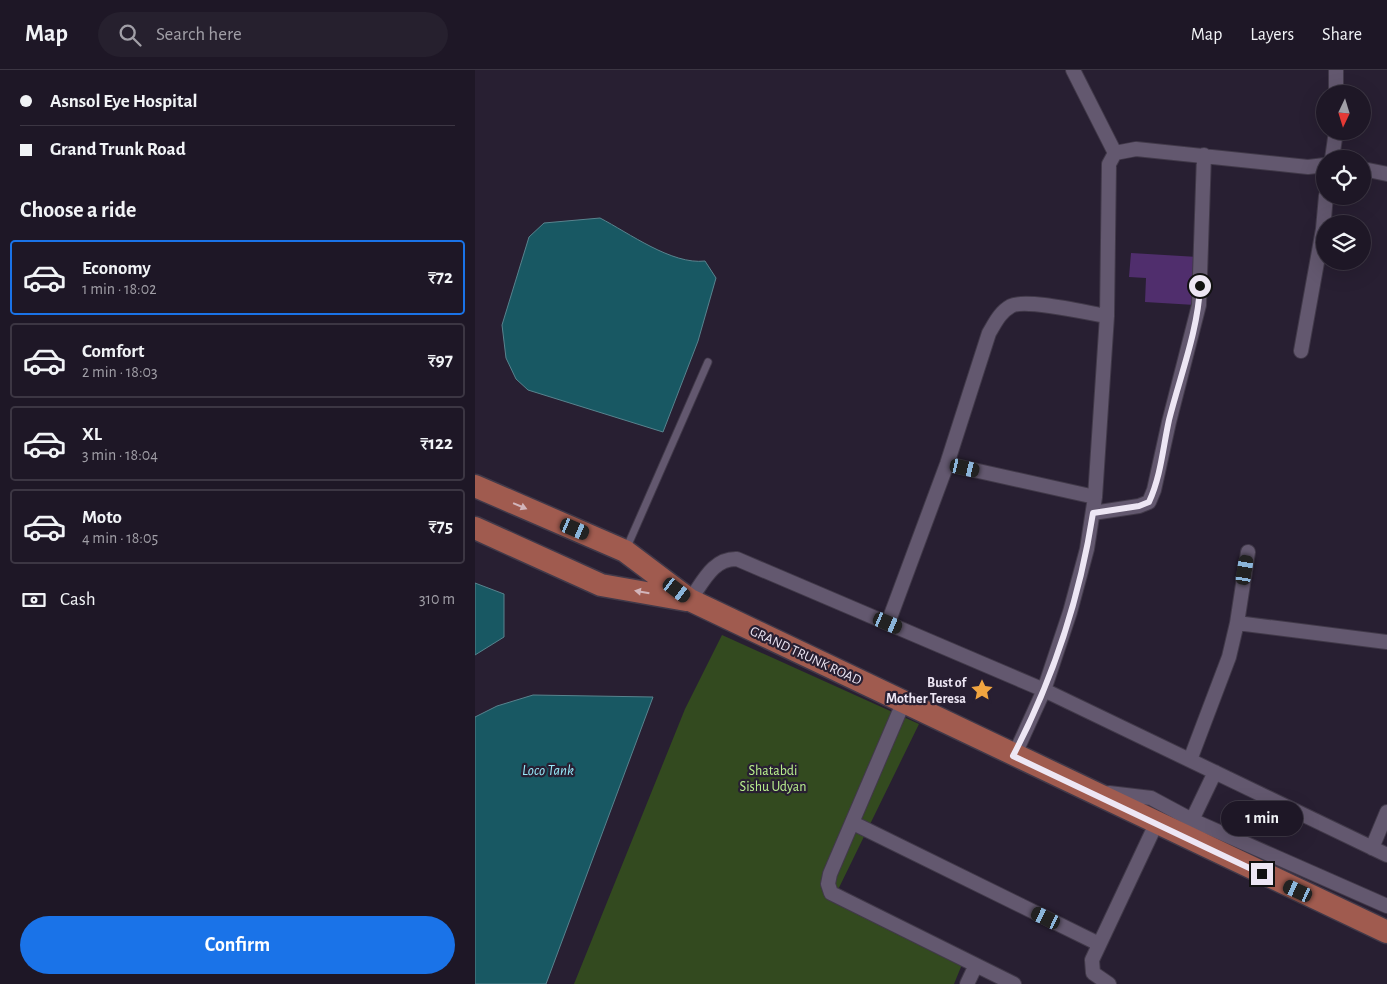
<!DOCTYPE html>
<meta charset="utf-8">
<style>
:root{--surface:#1e1726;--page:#26202e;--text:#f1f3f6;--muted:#a19fa7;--line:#3c3643;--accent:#1a73e8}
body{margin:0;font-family:"Alegreya Sans",sans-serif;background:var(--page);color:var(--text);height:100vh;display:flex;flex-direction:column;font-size:19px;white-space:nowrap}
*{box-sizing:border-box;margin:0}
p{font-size:16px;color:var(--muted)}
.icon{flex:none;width:28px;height:28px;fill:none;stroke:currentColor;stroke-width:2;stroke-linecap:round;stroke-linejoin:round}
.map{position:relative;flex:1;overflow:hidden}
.panel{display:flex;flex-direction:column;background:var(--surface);width:475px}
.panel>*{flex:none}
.guide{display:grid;align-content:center;height:110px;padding:0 20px;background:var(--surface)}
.needle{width:32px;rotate:184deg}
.fabs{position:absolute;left:841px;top:15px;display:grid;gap:10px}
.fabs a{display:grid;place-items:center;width:55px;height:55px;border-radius:50%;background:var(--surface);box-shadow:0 5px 20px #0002,0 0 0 1px var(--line);font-size:25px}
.end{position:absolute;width:22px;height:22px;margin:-11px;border:6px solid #ede6f4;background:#111;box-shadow:0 0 0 2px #111}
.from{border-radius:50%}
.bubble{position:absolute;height:35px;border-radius:18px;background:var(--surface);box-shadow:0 5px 20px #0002,0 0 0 1px var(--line);font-size:16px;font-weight:700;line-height:35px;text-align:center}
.car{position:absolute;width:15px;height:30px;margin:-15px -8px;border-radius:6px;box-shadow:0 0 4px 1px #0007;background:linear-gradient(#222 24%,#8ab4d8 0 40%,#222 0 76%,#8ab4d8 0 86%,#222 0)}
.guide b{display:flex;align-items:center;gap:18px;height:48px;font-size:19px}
.guide b+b{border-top:1px solid var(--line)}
.guide i{width:12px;height:12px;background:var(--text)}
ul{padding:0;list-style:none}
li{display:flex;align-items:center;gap:15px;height:75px;margin:0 10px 8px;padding:0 10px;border:2px solid var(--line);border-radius:5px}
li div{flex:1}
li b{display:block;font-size:19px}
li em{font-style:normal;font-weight:700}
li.selected{border-color:var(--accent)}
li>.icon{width:45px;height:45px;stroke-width:1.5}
h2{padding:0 20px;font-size:22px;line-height:60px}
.pay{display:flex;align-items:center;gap:12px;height:55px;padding:0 20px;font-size:19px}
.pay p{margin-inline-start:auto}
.action{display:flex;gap:10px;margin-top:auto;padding:10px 20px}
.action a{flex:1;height:58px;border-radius:30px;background:var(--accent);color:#fff;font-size:20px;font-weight:700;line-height:58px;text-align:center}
header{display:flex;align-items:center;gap:30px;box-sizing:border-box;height:70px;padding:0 25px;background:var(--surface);border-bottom:1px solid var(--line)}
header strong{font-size:24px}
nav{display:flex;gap:28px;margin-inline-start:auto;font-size:18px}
.search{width:350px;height:45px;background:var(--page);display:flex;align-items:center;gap:12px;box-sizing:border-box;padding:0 18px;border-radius:28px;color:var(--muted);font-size:19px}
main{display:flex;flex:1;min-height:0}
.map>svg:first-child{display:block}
.green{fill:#334a1f}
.water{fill:#185863;stroke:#58838e}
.building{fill:#502e6d}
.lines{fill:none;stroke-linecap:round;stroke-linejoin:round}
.lane-casing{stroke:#413949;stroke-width:9}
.street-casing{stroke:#413949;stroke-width:16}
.primary-casing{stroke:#413949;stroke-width:25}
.lane{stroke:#63586f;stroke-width:7}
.street{stroke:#63586f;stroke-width:14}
.primary{stroke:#a05b4f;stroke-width:22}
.oneway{fill:#d2b5ba}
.route{stroke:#ede6f4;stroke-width:6}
.labels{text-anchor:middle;stroke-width:4.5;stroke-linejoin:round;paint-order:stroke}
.street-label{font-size:14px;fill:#ede6f4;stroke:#281f32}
.poi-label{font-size:14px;font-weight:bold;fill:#ede6f4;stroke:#281f32;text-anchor:end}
.park-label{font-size:14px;fill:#baf08e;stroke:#281f32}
.water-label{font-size:15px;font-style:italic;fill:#97eafa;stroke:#281f32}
</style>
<header>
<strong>Map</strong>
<div class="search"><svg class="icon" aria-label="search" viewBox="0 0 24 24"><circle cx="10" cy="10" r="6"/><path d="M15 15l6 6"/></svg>Search here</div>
<nav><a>Map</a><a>Layers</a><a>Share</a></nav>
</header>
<main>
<section class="panel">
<div class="guide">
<b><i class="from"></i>Asnsol Eye Hospital</b>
<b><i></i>Grand Trunk Road</b>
</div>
<h2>Choose a ride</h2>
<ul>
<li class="selected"><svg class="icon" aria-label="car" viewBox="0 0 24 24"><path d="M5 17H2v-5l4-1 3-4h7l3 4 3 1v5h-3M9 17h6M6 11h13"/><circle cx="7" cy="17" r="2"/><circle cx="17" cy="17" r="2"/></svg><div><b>Economy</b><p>1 min · 18:02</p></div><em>₹72</em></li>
<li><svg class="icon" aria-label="car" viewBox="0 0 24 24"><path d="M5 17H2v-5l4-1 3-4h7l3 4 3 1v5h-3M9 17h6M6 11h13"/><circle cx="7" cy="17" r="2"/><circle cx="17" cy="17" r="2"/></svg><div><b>Comfort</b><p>2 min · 18:03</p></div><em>₹97</em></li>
<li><svg class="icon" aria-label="car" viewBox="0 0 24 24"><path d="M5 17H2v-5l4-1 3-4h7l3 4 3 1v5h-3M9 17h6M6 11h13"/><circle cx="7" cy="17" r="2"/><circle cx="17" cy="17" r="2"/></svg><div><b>XL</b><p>3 min · 18:04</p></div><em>₹122</em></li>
<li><svg class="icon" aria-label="car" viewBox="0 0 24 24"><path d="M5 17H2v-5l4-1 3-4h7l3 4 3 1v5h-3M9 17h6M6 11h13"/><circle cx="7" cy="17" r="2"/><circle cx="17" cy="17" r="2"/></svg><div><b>Moto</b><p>4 min · 18:05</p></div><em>₹75</em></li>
</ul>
<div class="pay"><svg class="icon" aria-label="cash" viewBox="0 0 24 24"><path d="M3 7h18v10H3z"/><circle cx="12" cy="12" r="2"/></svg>Cash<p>310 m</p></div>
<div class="action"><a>Confirm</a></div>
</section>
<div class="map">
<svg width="912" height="914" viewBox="0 0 912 914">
<rect width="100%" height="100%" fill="#281f32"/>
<path class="green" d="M247,565L444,654L357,832L488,892L479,914H99L210,639Z"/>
<path class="water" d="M125,148C154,163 197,195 230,191L241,208L223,271L188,362L53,320L41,309L31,288L27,255L54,167L69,153Z
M0,513L29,524V567L0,585Z
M58,625L178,627L71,914H0V647L22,636Z"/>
<path class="building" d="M656,183L723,187L720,235L670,232L671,208L654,207Z"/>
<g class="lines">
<defs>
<path id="lane" d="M152,477L233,292"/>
<path id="street" d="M598,0L640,83
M861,24V0
M857,89L861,61
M888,99L912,104
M826,281L848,159L851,126
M472,394L620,427
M618,443L664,436L674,432L679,420L694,352L724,235L729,85
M215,530C228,512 238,488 262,489L569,620L912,785
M413,553L472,394L514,263C520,253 525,242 536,236C551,228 612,243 632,246
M762,553L912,572
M429,631L355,804L353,814L356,823L539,914
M539,686L569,620L595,542L612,479L620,427L632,246L634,94L640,83L661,79L833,97L850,95
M715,690L754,587L762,553L773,482
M634,723L676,728L717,750L912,836
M717,750L740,702
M378,753L624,874
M897,778L912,742
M492,914L501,895
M634,914L618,903L617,890L681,754"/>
<path id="primary" d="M0,416L150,481L215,530L912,862
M0,458L126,515L211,530"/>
</defs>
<use href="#lane" class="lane-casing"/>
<use href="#street" class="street-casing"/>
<use href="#primary" class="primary-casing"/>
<use href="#lane" class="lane"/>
<use href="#street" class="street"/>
<use href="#primary" class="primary"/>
</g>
<defs><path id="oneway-solid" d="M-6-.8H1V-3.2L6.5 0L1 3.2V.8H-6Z" transform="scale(1.25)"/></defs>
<g class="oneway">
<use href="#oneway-solid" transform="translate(45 436) rotate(23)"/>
<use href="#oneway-solid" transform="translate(167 522) rotate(-170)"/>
</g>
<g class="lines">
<path class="route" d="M725,216C723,261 705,306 694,350C688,377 686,406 674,432L664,436L618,443C605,527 577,611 538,686L787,804"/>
</g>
<defs>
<symbol id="sight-bare" viewBox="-9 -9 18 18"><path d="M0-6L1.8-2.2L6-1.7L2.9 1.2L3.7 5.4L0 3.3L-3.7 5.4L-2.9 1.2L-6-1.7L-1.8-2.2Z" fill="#f1a540" stroke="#281f32" stroke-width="2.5" paint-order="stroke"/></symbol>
</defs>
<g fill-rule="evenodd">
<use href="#sight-bare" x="491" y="604" width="32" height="32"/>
</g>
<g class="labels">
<g class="street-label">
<text transform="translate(331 585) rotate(25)" y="5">GRAND TRUNK ROAD</text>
</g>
<g class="poi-label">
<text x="491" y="617">Bust of<tspan x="491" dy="16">Mother Teresa</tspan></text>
</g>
<g class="park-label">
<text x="298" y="705">Shatabdi<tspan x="298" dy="16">Sishu Udyan</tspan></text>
</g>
<g class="water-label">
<text x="73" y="705">Loco Tank</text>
</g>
</g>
</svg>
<div class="fabs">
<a><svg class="needle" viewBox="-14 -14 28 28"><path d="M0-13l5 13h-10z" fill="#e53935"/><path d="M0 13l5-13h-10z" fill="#a19fa7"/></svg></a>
<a><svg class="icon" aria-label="locate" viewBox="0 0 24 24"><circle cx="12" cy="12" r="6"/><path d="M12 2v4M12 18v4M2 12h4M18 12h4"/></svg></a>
<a><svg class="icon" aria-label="layers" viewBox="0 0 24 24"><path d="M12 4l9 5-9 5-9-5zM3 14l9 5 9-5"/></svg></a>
</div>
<i class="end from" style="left:725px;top:216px"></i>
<i class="end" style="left:787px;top:804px"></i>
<div class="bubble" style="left:746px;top:731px;width:82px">1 min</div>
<i class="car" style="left:490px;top:398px;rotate:103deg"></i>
<i class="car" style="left:100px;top:459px;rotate:113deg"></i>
<i class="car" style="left:770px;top:500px;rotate:9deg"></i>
<i class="car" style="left:202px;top:520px;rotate:127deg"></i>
<i class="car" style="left:413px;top:553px;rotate:113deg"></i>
<i class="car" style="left:823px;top:821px;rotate:295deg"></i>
<i class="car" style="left:571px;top:848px;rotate:296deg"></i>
</div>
</main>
